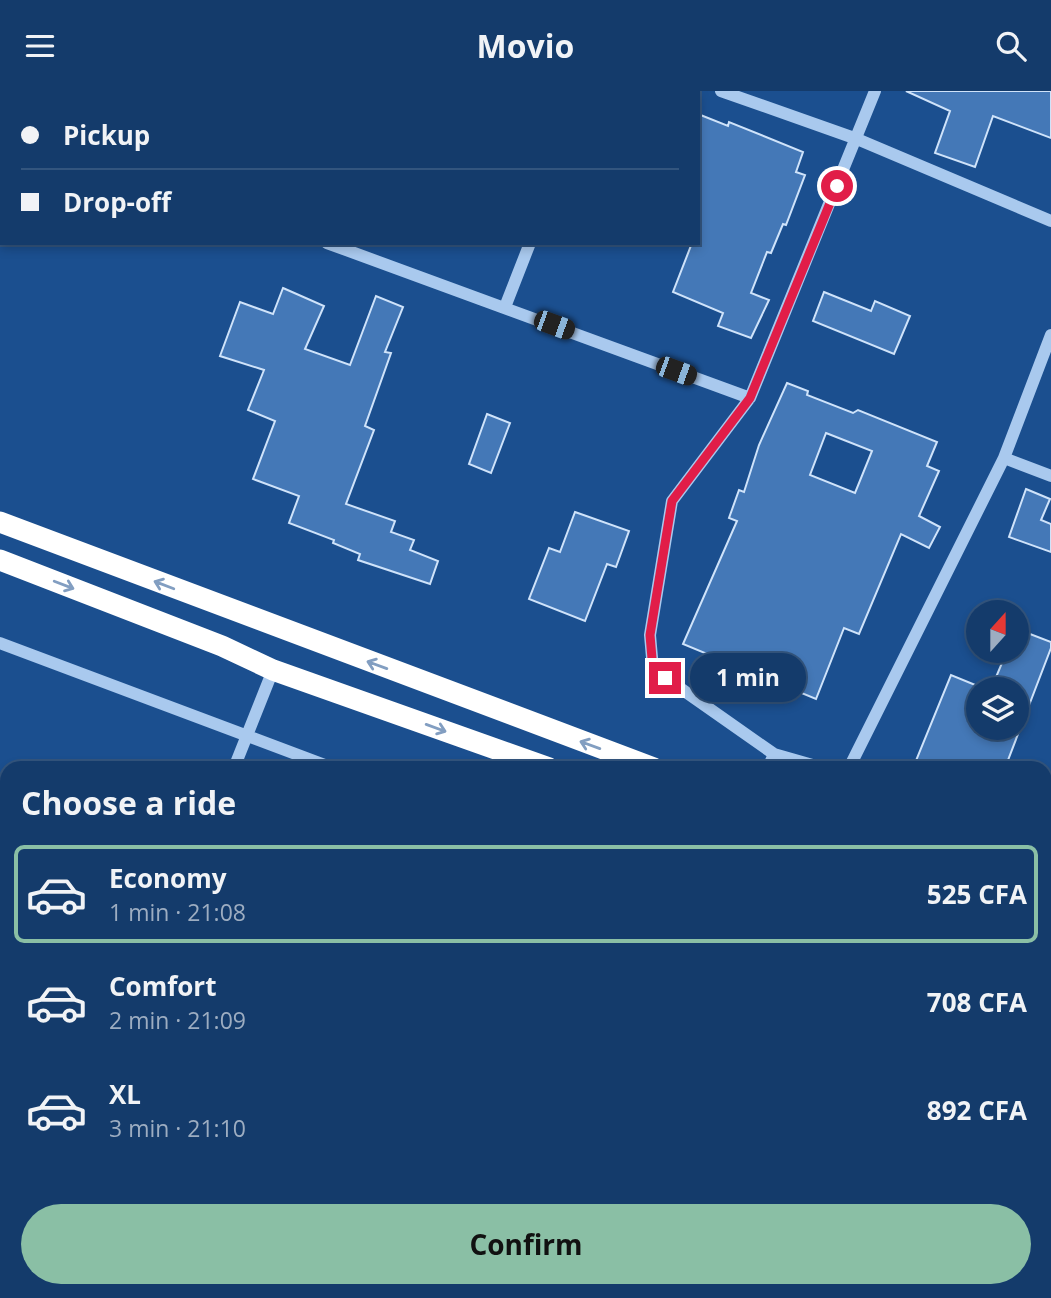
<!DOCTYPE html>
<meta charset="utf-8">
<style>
:root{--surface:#143b6b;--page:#214673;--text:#f1f3f6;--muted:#9dadc1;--line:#33557e;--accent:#8abfa5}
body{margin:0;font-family:"Open Sans",sans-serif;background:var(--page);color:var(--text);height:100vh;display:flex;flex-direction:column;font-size:26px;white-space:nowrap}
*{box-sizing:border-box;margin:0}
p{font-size:23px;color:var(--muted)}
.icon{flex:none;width:38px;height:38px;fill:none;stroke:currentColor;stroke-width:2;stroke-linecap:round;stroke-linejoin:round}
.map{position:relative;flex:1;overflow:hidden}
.details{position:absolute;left:0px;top:670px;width:1052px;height:537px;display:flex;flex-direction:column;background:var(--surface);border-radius:21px 21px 0 0;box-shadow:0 4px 10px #0003,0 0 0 2px var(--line)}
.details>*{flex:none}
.hud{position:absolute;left:0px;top:0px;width:700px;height:154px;box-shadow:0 4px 10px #0003,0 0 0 2px var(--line);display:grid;align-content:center;height:154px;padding:0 21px;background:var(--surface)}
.needle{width:46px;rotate:21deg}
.fabs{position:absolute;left:966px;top:509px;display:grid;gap:14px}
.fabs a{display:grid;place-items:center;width:63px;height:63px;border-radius:50%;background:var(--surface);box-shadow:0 4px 10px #0003,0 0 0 2px var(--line);font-size:35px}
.end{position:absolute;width:32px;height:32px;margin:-16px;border:9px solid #e11d48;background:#fff;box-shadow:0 0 0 4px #fff}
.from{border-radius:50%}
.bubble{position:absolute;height:49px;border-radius:24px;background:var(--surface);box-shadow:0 4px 10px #0003,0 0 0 2px var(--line);font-size:23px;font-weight:700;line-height:49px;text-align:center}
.car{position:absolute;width:21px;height:42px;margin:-21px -10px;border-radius:9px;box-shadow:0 0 5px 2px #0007;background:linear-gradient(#222 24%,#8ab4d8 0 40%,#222 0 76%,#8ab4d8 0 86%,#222 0)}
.hud b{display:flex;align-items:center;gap:24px;height:66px;font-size:26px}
.hud b+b{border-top:2px solid var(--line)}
.hud i{width:18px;height:18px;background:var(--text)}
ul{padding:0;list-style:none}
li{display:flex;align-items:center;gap:21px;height:98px;margin:0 14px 10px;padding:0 7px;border:4px solid transparent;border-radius:10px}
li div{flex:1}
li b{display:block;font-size:26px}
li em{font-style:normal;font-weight:700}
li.current{border-color:var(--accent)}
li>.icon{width:63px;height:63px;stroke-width:1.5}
h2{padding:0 21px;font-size:32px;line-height:84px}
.button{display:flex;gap:14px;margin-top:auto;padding:14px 21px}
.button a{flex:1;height:80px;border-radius:42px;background:var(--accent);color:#111;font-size:28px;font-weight:700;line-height:80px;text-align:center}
header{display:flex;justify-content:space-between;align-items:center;height:91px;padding:0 21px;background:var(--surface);font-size:32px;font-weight:700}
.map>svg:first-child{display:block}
.building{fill:#4478b7;stroke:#cfe3fa;stroke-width:2;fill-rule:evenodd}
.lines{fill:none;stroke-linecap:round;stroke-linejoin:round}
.path{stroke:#a9c9ee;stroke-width:4.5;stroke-dasharray:3.5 5;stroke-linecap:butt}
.minor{stroke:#a9c9ee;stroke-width:12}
.highway{stroke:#fff;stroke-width:21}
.oneway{stroke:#829ec1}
.route{stroke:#e11d48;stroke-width:9}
</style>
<header><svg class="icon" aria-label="menu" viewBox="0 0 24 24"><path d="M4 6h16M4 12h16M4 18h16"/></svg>Movio<svg class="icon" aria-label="search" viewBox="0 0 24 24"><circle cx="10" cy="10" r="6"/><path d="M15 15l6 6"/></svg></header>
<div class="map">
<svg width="1051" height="1207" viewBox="0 0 1051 1207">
<rect width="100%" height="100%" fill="#1b4f8f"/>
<path class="building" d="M906,0H1051V47L993,25L975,76L935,62L950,20Z
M698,23L728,35L729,31L803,61L796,81L805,84L786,134L783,133L771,162L767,161L751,202L769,209L751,247L718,235L723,222L673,201L692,152H698Z
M283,197L324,215L305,258L350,274L376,205L403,216L385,261L391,262L365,335L374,339L346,413L395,430L391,441L414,449L410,459L438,470L430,493L358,469L360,463L333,452L334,449L289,432L299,405L253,388L275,330L248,319L264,279L220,265L240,211L273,223Z
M824,201L871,220L875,210L910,225L894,263L813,230Z
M787,292L808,300L807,304L853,322L858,319L937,351L927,375L939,380L919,425L940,436L929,457L901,443L859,543L844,537L816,608L683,553L737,430L729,427L739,399L744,401L759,354ZM826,342L872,360L855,402L810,384Z
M487,323L510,332L491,382L469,373Z
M1026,398L1050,408L1041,429L1051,433V461L1009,446Z
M575,421L629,440L616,476L607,473L585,530L529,508L549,457L560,461Z
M1017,538L1051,551V557L1005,677H913L951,584L985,598H978V637H1017V598H991L1007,560H1017Z"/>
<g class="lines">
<path class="path" d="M1045,921L1051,923"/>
<path class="minor" d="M721,0L857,48L1051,130
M589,2V0
M0,34L2,35
M327,152L750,307
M505,216L530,152
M1004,367L1051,385
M0,552L333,677
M774,663L653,578L650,544L672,410L750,307L875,0
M234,677L273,579
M768,677L774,663L823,677
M849,677L1004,367L1051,244
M0,953L7,956
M654,1200L671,1207
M22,1207L25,1200
M547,1207L550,1200"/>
<path class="highway" d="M0,431L654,677
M0,469L222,555L273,579L549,677
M1045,829L1051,831
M1045,865L1051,868"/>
</g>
<defs><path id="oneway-shaft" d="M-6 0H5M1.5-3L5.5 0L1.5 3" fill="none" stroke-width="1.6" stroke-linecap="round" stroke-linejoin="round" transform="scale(1.75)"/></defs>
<g class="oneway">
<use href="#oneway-shaft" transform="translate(64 494) rotate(21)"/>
<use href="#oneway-shaft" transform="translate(164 494) rotate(-159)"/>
<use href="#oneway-shaft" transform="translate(377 574) rotate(-160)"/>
<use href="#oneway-shaft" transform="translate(436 637) rotate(20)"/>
<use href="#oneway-shaft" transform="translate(590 654) rotate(-160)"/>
</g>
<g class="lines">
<path class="route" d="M665,587L653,579L650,544L672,410L750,307L837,95"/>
</g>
</svg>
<div class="fabs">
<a><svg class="needle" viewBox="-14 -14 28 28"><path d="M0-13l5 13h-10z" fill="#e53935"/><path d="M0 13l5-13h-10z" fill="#9dadc1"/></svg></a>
<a><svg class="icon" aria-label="layers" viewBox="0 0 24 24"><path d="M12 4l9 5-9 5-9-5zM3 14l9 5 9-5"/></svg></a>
</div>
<i class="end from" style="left:837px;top:95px"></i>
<i class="end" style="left:665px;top:587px"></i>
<div class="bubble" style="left:690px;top:562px;width:116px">1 min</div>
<i class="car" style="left:554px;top:234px;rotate:110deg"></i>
<i class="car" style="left:676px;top:280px;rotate:110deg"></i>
<div class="hud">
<b><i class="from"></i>Pickup</b>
<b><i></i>Drop-off</b>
</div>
<section class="details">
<h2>Choose a ride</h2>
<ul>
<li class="current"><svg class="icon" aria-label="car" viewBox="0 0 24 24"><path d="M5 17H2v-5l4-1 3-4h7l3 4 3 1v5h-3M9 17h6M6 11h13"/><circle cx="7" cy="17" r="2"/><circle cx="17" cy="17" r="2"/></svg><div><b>Economy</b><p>1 min · 21:08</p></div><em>525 CFA</em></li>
<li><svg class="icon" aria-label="car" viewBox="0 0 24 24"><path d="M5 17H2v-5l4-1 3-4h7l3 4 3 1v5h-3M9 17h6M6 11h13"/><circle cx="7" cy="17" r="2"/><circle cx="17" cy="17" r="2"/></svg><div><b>Comfort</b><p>2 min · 21:09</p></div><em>708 CFA</em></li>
<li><svg class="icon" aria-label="car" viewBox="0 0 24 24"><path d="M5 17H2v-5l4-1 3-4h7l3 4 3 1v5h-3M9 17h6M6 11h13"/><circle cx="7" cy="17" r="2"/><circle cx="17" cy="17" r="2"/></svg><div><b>XL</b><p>3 min · 21:10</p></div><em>892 CFA</em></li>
</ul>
<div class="button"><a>Confirm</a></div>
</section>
</div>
